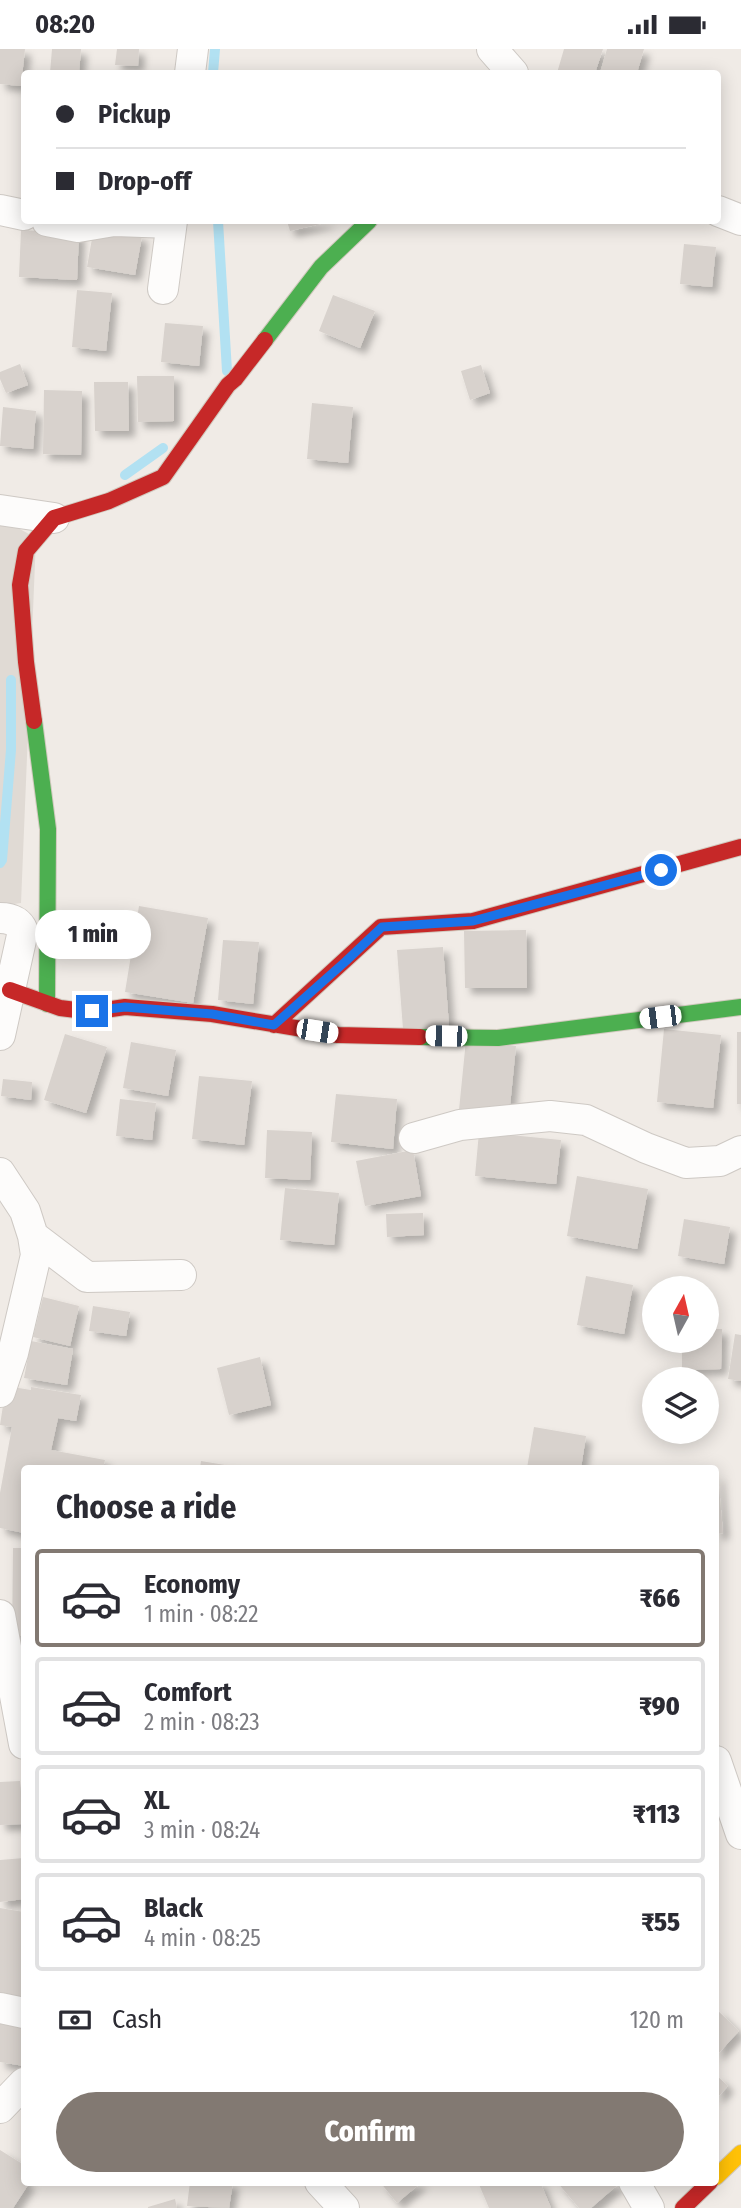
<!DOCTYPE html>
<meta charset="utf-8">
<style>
:root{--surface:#fff;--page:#f7f7f7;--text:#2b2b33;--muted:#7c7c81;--line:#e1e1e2;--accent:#827972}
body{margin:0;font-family:"Fira Sans Condensed",sans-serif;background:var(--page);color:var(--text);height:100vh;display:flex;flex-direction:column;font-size:26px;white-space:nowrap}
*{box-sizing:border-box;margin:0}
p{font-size:23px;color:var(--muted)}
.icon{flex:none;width:38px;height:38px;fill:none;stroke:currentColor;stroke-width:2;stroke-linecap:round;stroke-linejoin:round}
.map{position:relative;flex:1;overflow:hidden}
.drawer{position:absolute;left:21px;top:1416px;width:698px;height:721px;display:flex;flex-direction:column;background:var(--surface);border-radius:7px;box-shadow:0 4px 18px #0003}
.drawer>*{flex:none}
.hud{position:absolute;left:21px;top:21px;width:700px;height:154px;border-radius:7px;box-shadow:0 4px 18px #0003;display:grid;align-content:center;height:154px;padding:0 35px;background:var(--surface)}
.needle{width:46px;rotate:8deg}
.buttons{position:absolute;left:642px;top:1227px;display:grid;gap:14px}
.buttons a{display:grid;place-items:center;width:77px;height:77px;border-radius:50%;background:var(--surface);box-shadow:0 4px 18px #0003;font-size:35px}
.end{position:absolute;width:32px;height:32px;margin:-16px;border:9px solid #1a73e8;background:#fff;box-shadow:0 0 0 4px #fff}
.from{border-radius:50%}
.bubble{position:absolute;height:49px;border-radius:24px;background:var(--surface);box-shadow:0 4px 18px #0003;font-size:23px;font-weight:800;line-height:49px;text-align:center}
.car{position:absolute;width:21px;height:42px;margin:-21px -10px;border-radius:9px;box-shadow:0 0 5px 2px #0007;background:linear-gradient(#fff 24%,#345 0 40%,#fff 0 76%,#345 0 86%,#fff 0)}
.hud b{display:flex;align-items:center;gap:24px;height:66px;font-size:26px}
.hud b+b{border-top:2px solid var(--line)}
.hud i{width:18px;height:18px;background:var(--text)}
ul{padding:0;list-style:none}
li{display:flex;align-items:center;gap:21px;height:98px;margin:0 14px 10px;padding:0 21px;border:4px solid var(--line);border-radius:7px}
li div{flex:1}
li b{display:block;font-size:26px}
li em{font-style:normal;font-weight:800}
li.on{border-color:var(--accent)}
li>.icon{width:63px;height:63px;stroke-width:1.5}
h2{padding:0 35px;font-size:32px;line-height:84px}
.pay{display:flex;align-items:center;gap:18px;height:77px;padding:0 35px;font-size:26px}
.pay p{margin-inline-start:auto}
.button{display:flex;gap:14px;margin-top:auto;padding:14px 35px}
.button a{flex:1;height:80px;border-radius:42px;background:var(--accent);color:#fff;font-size:28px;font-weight:800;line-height:80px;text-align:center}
.status{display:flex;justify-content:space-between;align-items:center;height:49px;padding:0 35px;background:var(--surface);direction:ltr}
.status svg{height:19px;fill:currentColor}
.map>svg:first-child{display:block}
.industrial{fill:#e0dad4}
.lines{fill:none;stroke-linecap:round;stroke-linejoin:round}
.stream{stroke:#b2e1f2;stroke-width:10}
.building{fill:#d8d2cd;filter:url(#shadow)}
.street-casing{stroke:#cec9c4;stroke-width:32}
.fast-casing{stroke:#d1c9be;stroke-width:18}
.slow-casing{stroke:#d1c9be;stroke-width:18}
.jam-casing{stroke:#d1c9be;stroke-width:18}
.street{stroke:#fdfcfb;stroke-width:30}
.fast{stroke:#4caf50;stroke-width:16}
.slow{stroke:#ffc107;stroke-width:16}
.jam{stroke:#c62828;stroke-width:16}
.route{stroke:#1a73e8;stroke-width:9}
</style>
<div class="status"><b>08:20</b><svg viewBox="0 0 49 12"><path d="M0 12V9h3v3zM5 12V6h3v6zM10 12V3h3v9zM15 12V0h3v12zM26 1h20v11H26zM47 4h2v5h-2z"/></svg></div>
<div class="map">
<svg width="741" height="2159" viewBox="0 0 741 2159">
<defs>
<filter id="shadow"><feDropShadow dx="6" dy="6" stdDeviation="3.5" flood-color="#0004"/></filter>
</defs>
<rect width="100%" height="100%" fill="#f0ebe6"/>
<path class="industrial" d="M0,469L36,489L21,854L0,857Z"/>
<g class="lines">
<path class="stream" d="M213,24L215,0
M218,172L227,322
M125,426L163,399
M0,814L2,811L11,701V631"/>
</g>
<path class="building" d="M0,0H25L21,37L0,35Z
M52,0H81L79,24H50Z
M117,0H139L138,17L115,16Z
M564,0H603L595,24H557Z
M607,0H644L637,24H600Z
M287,172H329V173L290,182Z
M94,178L142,187L135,226L87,218Z
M21,181L79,184L77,231L19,228Z
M684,195L716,198L712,238L680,235Z
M77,241L112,244L106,302L72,298Z
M333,246L375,262L360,299L319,282Z
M165,274L203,277L199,317L161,313Z
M20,315L28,336L6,344L0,330V323Z
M481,316L490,344L470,351L461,322Z
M137,327H174V372L138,373Z
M94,333H128L129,382H95Z
M44,341L82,342L81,406L43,405Z
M312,354L353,358L348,414L307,410Z
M3,358L36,362L33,400L0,397Z
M139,857L208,869L193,954L125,943Z
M526,881L527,939H465L464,882Z
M223,891L259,893L253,955L218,951Z
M443,898L449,977L403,980L397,901Z
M664,980L721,986L713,1059L657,1053Z
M737,983H741V1055H737Z
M65,985L107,998L86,1064L44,1051Z
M466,991L516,997L509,1067L459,1061Z
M131,993L176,1001L168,1047L123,1039Z
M199,1027L252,1032L244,1096L192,1090Z
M3,1030L32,1033L31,1051L1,1047Z
M336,1045L397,1050L393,1100L331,1093Z
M120,1050L156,1054L152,1091L116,1087Z
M267,1081L312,1083L310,1131L265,1129Z
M479,1083L561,1091L556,1135L475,1127Z
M413,1101L421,1147L365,1157L356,1112Z
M577,1127L648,1140L637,1200L567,1187Z
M285,1139L339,1144L334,1196L280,1191Z
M423,1164L424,1186L387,1188L386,1165Z
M684,1170L730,1178L724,1215L678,1207Z
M586,1227L633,1236L624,1285L577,1276Z
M43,1248L79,1257L70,1297L33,1288Z
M93,1257L130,1263L126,1287L89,1282Z
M707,1280H722L721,1320L682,1321V1292H707Z
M735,1285L741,1286V1332L728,1330Z
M31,1292L73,1300L67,1336L24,1329Z
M260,1308L271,1356L229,1366L217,1319Z
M6,1337L31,1341V1338L81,1346L76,1372L58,1369L51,1401L105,1411L103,1419H24V1484L0,1479V1444L12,1378L0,1376Z
M534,1378L586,1387L581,1419H527Z
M201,1412L237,1418V1419H200Z
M716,1426H718L723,1484L716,1485Z
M13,1499H24V1587H12Z
M20,1732L22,1775L0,1776V1733Z
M24,1809V1850L0,1853V1811Z
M0,1859L24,1863V1952L0,1947Z
M716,1960L739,1982L716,2007Z
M0,1968L24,1972V2017L0,2013Z
M716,2026L728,2037L716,2050Z
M0,2101L24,2116V2133H30L13,2159H0Z
M190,2133H233L229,2159L187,2157Z
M380,2133H422L397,2154Z
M478,2133H540L551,2159H489Z
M557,2133H621L591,2159H579Z
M175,2150L177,2159H148V2158Z"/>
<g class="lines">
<defs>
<path id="street" d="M492,0L513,24
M190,24L193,0
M0,161L24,166
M718,162L741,171
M47,172L78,178L114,172
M115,172L171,174
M163,240L172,172
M0,461L54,469
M0,869C10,869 19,872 23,882L0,986
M414,1089L460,1076L550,1067L586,1071L646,1099L686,1114L720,1112L741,1102
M0,1124L25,1162L33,1187L36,1206L13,1304L0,1343
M33,1187L87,1228L181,1226
M0,1566L24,1695
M716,1712L741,1785
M0,1959L24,1964
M0,2059L24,2034
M320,2133L344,2159
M634,2133L649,2159"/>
<path id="fast" d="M265,291L321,218L369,172
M34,672L48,780L47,955
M420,988L498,989L741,958"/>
<path id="slow" d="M716,2128L741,2104"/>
<path id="jam" d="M34,672L26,613L20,536L26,502L54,469L109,452L163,428L228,336L235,330L265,291
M10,941L60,959L92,963L125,958L212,965L338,986L420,988
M274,976L381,878L473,872L741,798
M683,2159L710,2133"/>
</defs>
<use href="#street" class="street-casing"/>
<use href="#fast" class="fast-casing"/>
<use href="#slow" class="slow-casing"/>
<use href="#jam" class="jam-casing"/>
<use href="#street" class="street"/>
<use href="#fast" class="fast"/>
<use href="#slow" class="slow"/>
<use href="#jam" class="jam"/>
</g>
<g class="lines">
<path class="route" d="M92,962L125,958L212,965L274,976L346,912L382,878L473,872L661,821"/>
</g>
</svg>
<div class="buttons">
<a><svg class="needle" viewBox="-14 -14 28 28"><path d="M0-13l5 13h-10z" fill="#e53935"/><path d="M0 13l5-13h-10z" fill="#7c7c81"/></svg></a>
<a><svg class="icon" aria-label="layers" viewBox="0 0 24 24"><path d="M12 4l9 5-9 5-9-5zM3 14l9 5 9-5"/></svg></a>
</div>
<i class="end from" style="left:661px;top:821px"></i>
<i class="end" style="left:92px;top:962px"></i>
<div class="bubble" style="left:35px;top:861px;width:116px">1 min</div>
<i class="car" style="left:660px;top:968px;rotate:263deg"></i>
<i class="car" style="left:317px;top:982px;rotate:99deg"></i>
<i class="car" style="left:446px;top:987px;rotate:271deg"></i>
<div class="hud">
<b><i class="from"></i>Pickup</b>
<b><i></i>Drop-off</b>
</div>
<section class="drawer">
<h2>Choose a ride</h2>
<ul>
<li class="on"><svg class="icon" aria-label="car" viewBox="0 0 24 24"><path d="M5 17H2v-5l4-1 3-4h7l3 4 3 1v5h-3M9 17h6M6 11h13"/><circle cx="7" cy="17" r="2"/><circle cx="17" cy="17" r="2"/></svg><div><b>Economy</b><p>1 min · 08:22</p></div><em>₹66</em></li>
<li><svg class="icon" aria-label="car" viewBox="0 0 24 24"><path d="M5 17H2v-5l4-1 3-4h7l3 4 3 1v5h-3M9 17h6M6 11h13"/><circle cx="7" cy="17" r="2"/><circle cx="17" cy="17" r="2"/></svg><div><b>Comfort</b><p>2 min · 08:23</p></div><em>₹90</em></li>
<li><svg class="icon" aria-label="car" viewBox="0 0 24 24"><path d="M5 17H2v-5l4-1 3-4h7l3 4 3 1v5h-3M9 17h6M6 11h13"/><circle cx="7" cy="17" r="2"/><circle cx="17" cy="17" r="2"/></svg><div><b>XL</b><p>3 min · 08:24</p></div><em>₹113</em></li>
<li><svg class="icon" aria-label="car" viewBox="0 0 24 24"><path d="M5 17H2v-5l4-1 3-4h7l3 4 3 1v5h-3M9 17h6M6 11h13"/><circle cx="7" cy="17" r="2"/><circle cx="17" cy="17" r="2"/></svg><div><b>Black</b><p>4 min · 08:25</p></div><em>₹55</em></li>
</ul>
<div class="pay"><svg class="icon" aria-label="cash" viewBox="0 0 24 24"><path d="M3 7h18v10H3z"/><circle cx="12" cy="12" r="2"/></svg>Cash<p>120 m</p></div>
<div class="button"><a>Confirm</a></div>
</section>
</div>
